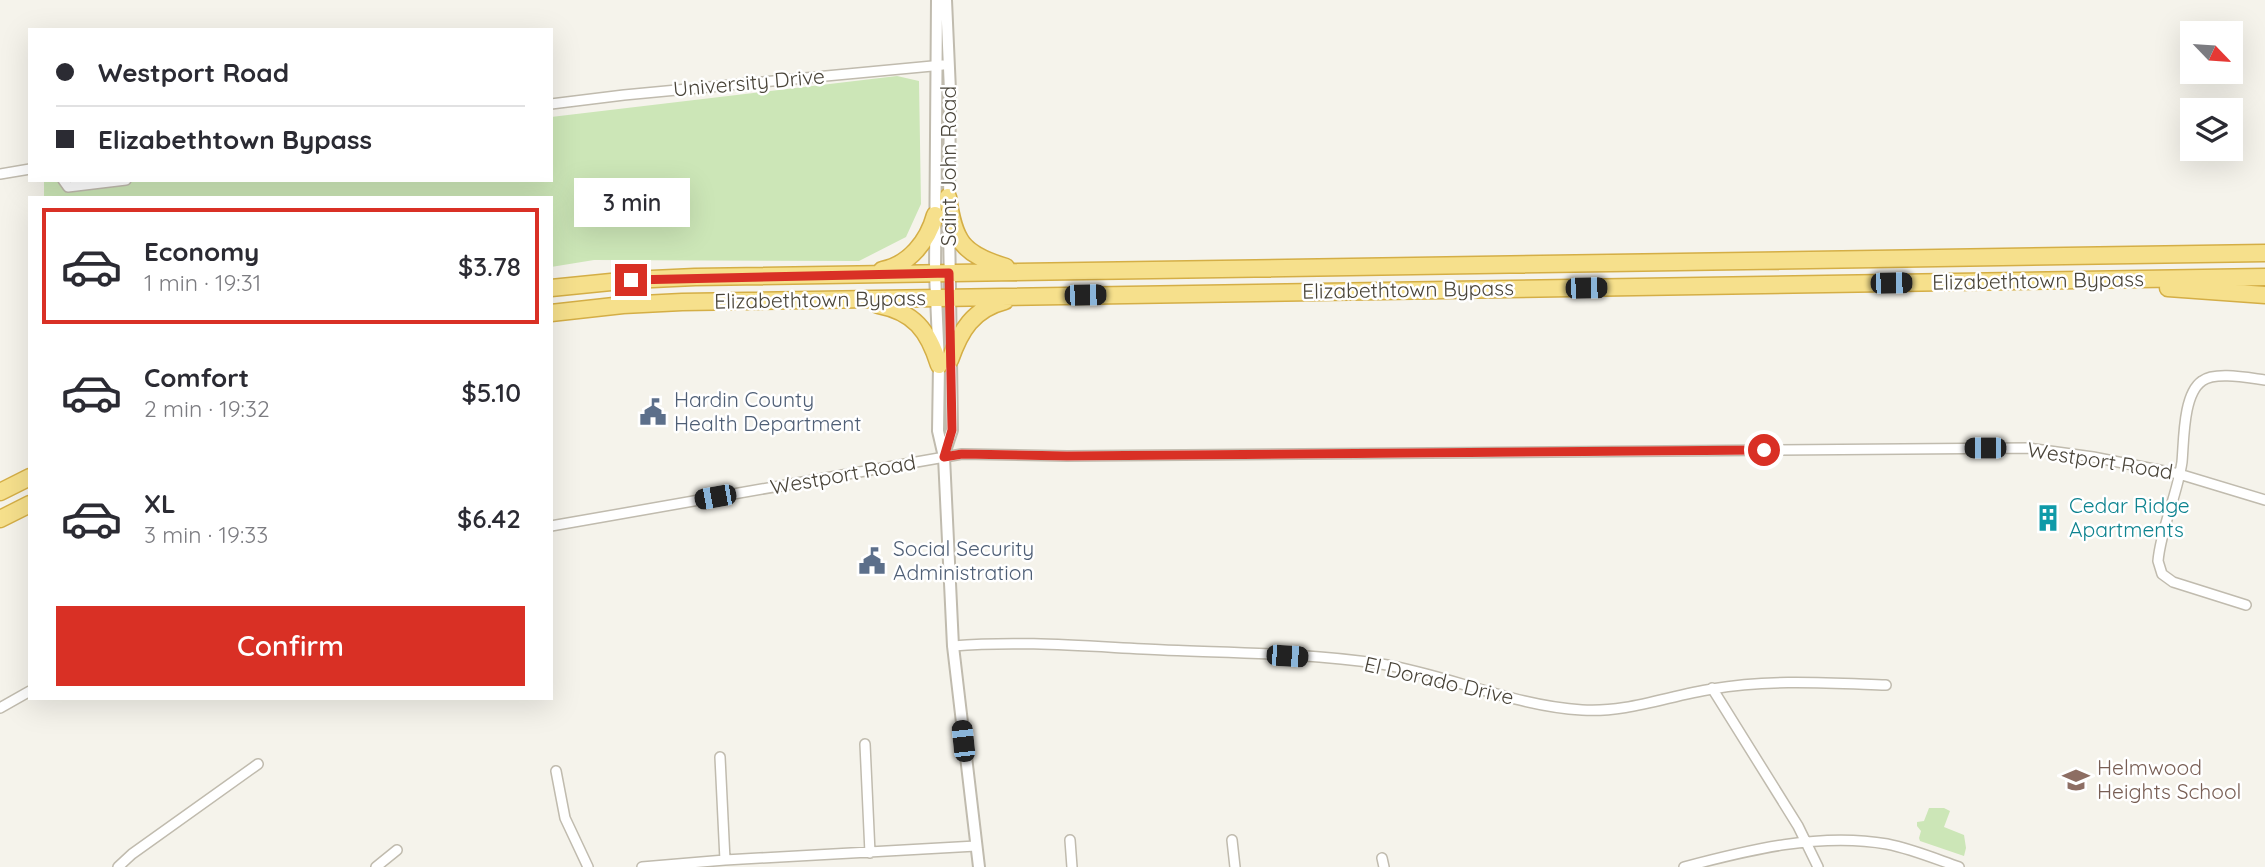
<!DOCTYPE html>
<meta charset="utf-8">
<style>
:root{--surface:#fff;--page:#f7f7f7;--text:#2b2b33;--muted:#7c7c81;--line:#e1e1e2;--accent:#d93025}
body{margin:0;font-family:Quicksand,sans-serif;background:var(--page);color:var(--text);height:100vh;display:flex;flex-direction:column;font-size:26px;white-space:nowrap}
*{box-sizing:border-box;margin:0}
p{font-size:23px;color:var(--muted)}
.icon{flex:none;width:38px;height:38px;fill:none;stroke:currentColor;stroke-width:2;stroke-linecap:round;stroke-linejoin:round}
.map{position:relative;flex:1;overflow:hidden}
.details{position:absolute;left:28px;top:196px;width:525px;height:504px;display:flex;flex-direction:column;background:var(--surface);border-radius:0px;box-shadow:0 7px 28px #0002}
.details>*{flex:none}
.guide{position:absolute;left:28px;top:28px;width:525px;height:154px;border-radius:0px;box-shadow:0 7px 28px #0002;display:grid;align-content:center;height:154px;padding:0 28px;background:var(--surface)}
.needle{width:46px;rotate:115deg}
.controls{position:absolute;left:2180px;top:21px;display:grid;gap:14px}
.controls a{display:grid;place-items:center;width:63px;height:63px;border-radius:0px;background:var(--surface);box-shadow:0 7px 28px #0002;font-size:35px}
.end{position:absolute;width:32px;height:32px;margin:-16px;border:9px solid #d93025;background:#fff;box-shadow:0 0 0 4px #fff}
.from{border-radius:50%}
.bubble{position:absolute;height:49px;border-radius:0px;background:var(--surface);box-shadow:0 7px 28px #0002;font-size:23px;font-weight:600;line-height:49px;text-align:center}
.car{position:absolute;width:21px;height:42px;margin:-21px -10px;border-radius:9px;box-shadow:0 0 5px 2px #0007;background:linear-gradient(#222 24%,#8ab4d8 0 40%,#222 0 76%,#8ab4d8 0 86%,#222 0)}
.guide b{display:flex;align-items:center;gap:24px;height:66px;font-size:26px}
.guide b+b{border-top:2px solid var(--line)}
.guide i{width:18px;height:18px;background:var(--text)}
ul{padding:12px 0 0;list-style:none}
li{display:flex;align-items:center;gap:21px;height:116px;margin:0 14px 10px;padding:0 14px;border:4px solid transparent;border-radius:0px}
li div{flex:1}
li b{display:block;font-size:26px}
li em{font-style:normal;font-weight:600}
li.selected{border-color:var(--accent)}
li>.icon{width:63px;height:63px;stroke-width:1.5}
.button{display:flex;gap:14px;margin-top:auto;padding:14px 28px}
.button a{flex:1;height:80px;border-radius:0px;background:var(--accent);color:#fff;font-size:28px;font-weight:600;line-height:80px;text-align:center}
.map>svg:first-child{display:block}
.green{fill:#cce6b7}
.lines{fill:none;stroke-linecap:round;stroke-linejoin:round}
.minor-casing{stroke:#c0bbae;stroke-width:12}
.tertiary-casing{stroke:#c0bbae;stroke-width:14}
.trunk-casing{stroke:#d4ae46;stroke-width:19}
.minor{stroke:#fff;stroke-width:9}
.tertiary{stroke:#fff;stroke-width:10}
.trunk{stroke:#f6e08c;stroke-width:16}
.route{stroke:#d93025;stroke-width:9}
.labels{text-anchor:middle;stroke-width:5;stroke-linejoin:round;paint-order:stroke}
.street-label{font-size:21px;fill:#494439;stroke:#fff}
.service-label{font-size:21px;fill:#4e5e75;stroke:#fff;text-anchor:start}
.culture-label{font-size:21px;fill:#0d838f;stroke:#fff;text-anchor:start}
.education-label{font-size:21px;fill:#785e54;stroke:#fff;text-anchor:start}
</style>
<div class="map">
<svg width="2265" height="867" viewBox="0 0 2265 867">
<rect width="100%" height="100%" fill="#f5f3eb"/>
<path class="green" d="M897,76L919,81L921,204L906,237L859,261L594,260L551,267V198H44V181L45,180H551V117Z
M1929,808H1944L1950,811L1944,827L1964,835L1966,848L1964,856L1920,841L1919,838L1921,831L1917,826V822L1924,821Z"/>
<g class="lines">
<defs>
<path id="minor" d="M551,104L624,95L943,65
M0,174L30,169
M63,180L68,187L126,180
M551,526L962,454L1067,456L2028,448L2093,457L2179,474L2265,500
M2246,605L2173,582L2162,574L2158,561C2161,528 2177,496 2182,462C2184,440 2183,394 2202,381C2215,371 2249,378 2265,380
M953,646C1023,640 1094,647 1164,650C1236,653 1310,653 1381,664C1448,675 1514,706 1582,710C1626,713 1668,696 1712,689C1770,679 1828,683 1886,685
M1712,688L1798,826L1818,867
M0,708L30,691
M865,744L870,853
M720,757L725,860
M556,771L565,818L588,867
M1070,840L1072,867
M1232,840L1235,867
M1382,858L1384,867
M118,867L132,854L258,764
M376,867L397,850
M642,867L725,860L976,846
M1684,867C1748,850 1820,832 1887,844C1912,849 1936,859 1959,867"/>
<path id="tertiary" d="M937,0L935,273L939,365L938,431L944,457L953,646L979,867
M946,0L950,91L949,204
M944,454L952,430L949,223"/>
<path id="trunk" d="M948,197C954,241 962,254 1006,267
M882,270C909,265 928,241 935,215
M551,288L631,280L695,277L2265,253
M2168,288L2265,295
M878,305C914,312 928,330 939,365
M551,313L623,305L682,302L2265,277
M950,360C960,331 973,309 1005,301
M0,492L30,477
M0,519L30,504"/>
</defs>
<use href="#minor" class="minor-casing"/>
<use href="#tertiary" class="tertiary-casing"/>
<use href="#trunk" class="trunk-casing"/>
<use href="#minor" class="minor"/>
<use href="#tertiary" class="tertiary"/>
<use href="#trunk" class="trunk"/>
</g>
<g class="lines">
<path class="route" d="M631,280L949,273L952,430L944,457L962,454L1067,456L1764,450"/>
</g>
<defs>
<symbol id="civic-bare" viewBox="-9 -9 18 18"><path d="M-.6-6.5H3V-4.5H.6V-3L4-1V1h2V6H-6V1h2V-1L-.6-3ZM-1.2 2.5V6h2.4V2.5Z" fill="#5c6f8a" stroke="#fff" stroke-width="2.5" paint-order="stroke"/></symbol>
<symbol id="building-bare" viewBox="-9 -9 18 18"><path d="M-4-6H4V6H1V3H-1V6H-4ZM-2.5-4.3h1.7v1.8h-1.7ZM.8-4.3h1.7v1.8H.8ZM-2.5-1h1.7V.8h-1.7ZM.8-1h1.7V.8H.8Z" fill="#0f9aa8" stroke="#fff" stroke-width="2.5" paint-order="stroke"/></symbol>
<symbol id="school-bare" viewBox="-9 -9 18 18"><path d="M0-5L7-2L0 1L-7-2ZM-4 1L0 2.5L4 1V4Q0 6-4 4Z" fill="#8d6e63" stroke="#fff" stroke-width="2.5" paint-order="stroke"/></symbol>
</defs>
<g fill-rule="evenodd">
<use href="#civic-bare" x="634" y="393" width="38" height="38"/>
<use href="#building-bare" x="2029" y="499" width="38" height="38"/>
<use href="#civic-bare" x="853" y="542" width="38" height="38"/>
<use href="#school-bare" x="2057" y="761" width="38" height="38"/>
</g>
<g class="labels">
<g class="street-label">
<text transform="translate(749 83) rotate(-5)" y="7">University Drive</text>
<text transform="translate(949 166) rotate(-90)" y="7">Saint John Road</text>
<text transform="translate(2038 281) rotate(-1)" y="7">Elizabethtown Bypass</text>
<text transform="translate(1408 290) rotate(-1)" y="7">Elizabethtown Bypass</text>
<text transform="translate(820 300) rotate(-1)" y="7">Elizabethtown Bypass</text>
<text transform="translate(2100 461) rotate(9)" y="7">Westport Road</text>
<text transform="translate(843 475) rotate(-10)" y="7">Westport Road</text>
<text transform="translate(1439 681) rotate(13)" y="7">El Dorado Drive</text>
</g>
<g class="service-label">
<text x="674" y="407">Hardin County<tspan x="674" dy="24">Health Department</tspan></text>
<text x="893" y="556">Social Security<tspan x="893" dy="24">Administration</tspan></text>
</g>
<g class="culture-label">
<text x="2069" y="513">Cedar Ridge<tspan x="2069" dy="24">Apartments</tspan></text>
</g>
<g class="education-label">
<text x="2097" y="775">Helmwood<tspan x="2097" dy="24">Heights School</tspan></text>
</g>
</g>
</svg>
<div class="controls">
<a><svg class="needle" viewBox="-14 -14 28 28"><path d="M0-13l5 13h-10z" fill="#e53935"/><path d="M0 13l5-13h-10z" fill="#7c7c81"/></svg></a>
<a><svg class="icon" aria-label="layers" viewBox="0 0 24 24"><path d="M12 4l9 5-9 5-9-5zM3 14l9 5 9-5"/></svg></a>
</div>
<i class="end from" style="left:1764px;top:450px"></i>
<i class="end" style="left:631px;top:280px"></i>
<div class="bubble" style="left:574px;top:178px;width:116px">3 min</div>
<i class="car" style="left:1891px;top:283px;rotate:89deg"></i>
<i class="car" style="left:1586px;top:288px;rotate:89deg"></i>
<i class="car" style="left:1085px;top:295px;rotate:89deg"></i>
<i class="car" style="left:1985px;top:448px;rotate:270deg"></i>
<i class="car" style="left:715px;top:497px;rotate:260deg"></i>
<i class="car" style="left:1287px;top:656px;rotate:94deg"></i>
<i class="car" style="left:963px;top:741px;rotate:354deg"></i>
<div class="guide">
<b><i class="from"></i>Westport Road</b>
<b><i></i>Elizabethtown Bypass</b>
</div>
<section class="details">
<ul>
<li class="selected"><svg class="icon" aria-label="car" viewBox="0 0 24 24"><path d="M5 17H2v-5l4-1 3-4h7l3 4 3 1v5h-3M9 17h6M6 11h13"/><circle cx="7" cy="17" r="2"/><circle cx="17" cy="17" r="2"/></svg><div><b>Economy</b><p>1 min · 19:31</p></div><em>$3.78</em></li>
<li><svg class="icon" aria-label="car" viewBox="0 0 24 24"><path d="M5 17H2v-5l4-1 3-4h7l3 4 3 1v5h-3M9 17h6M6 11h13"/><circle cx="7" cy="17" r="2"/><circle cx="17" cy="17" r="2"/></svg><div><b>Comfort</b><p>2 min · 19:32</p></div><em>$5.10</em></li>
<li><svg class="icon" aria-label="car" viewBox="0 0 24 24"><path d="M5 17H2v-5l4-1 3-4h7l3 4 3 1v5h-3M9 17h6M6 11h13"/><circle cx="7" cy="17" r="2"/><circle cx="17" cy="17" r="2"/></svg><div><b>XL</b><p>3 min · 19:33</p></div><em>$6.42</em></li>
</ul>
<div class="button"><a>Confirm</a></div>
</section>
</div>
